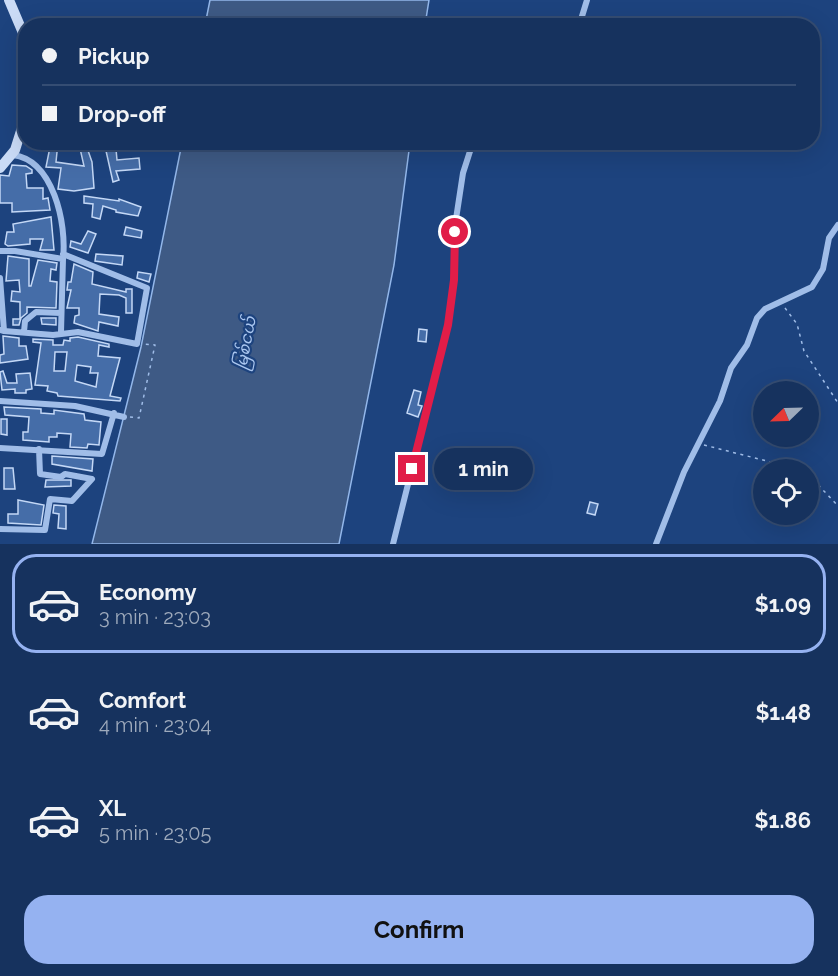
<!DOCTYPE html>
<meta charset="utf-8">
<style>
:root{--surface:#16325e;--page:#233e67;--text:#f1f3f6;--muted:#9eaabc;--line:#354d73;--accent:#95b2f1}
body{margin:0;font-family:Raleway,"Noto Sans Myanmar",sans-serif;background:var(--page);color:var(--text);height:100vh;display:flex;flex-direction:column;font-size:22px;white-space:nowrap}
*{box-sizing:border-box;margin:0}
p{font-size:20px;color:var(--muted)}
.icon{flex:none;width:33px;height:33px;fill:none;stroke:currentColor;stroke-width:2;stroke-linecap:round;stroke-linejoin:round}
.map{position:relative;height:544px;overflow:hidden}
.sheet{display:flex;flex-direction:column;background:var(--surface);flex:1}
.sheet>*{flex:none}
.hud{position:absolute;left:18px;top:18px;width:802px;height:132px;border-radius:24px;box-shadow:0 6px 24px #0002,0 0 0 2px var(--line);display:grid;align-content:center;height:132px;padding:0 24px;background:var(--surface)}
.needle{width:39px;rotate:247deg}
.buttons{position:absolute;left:753px;top:381px;display:grid;gap:12px}
.buttons a{display:grid;place-items:center;width:66px;height:66px;border-radius:50%;background:var(--surface);box-shadow:0 6px 24px #0002,0 0 0 2px var(--line);font-size:30px}
.end{position:absolute;width:27px;height:27px;margin:-14px;border:8px solid #e11d48;background:#fff;box-shadow:0 0 0 3px #fff}
.from{border-radius:50%}
.bubble{position:absolute;height:42px;border-radius:21px;background:var(--surface);box-shadow:0 6px 24px #0002,0 0 0 2px var(--line);font-size:20px;font-weight:700;line-height:42px;text-align:center}
.hud b{display:flex;align-items:center;gap:21px;height:57px;font-size:22px}
.hud b+b{border-top:2px solid var(--line)}
.hud i{width:15px;height:15px;background:var(--text)}
ul{padding:10px 0 0;list-style:none}
li{display:flex;align-items:center;gap:18px;height:99px;margin:0 12px 9px;padding:0 12px;border:3px solid transparent;border-radius:24px}
li div{flex:1}
li b{display:block;font-size:22px}
li em{font-style:normal;font-weight:700}
li.on{border-color:var(--accent)}
li>.icon{width:54px;height:54px;stroke-width:1.5}
.primary-button{display:flex;gap:12px;margin-top:auto;padding:12px 24px}
.primary-button a{flex:1;height:69px;border-radius:24px;background:var(--accent);color:#111;font-size:24px;font-weight:700;line-height:69px;text-align:center}
.map>svg:first-child{display:block}
.water{fill:#3e5a85;stroke:#93b7ea;stroke-width:1.5}
.building{fill:#456da8;stroke:#c4d8f6;stroke-width:1.5;fill-rule:evenodd}
.lines{fill:none;stroke-linecap:round;stroke-linejoin:round}
.path{stroke:#a0bde8;stroke-width:1.5;stroke-dasharray:3 4.5;stroke-linecap:butt}
.street{stroke:#a0bde8;stroke-width:6}
.secondary{stroke:#cadbf6;stroke-width:10}
.route{stroke:#e11d48;stroke-width:8}
.labels{text-anchor:middle;stroke-width:4.5;stroke-linejoin:round;paint-order:stroke}
.water-label{font-size:16px;font-style:italic;fill:#abc7f0;stroke:#1d437e}
</style>
<div class="map">
<svg width="838" height="544" viewBox="0 0 838 544">
<rect width="100%" height="100%" fill="#1d437e"/>
<path class="water" d="M210,0H429L425,25H205Z
M182,143H410L394,265L339,544H92L141,347Z"/>
<path class="building" d="M51,142H58L56,162L84,166L79,144L85,142L92,162L94,188L74,191L58,189L61,168L46,167Z
M104,142H120L121,148L116,149L117,160L139,158L140,169L116,171L119,180L113,182Z
M12,165L26,166L32,170V173L26,174L27,188H43V199L48,198L50,210L12,212V203H0V175L9,176Z
M84,196L119,201V199L141,207L138,216L116,212V210L103,206L100,219L92,217L93,204L84,203Z
M51,217L54,250H40L43,239H30V244L8,246L5,244L7,232H14L13,224Z
M126,227L142,231L141,238L124,235Z
M88,231L96,234L88,253L70,247L71,241L81,244Z
M96,254L123,256L122,265L95,261Z
M8,256L29,259V286H31L38,260L57,263L56,270L51,269L50,281L57,282L56,308L27,307V313L21,318L19,325H13V319H20V302L11,301L12,291L20,292L19,280L6,281Z
M74,264L93,272L92,284L126,292V289H132V313H126V298L119,295L100,294L99,314L119,317L118,326L99,322L98,331L74,323L75,316L79,315V308H67L71,290H67L68,282H71Z
M138,272L151,274L149,282L137,278Z
M41,318H56V325L42,324Z
M419,329L427,330L426,342L418,341Z
M3,336L19,338V346H26L28,359L0,363V355L4,354Z
M78,337L109,344V347L99,345L98,356L120,358L110,396L121,398L120,401L58,396L57,393L47,391L48,386L35,385L41,343L33,342V339L53,340V345H63L64,340L70,341V338ZM55,352H67L65,371H54ZM77,365L91,367L90,373H98L96,387L75,381Z
M3,371L7,383H17L16,374L30,373L32,389L26,390V393H15V389L2,390L0,372Z
M414,390L421,392L418,405L422,406L418,417L407,413Z
M4,407L41,409V413L54,414V410L84,414L85,420L101,422L99,445L88,444L87,448L70,447L71,434L57,433V437H49V442L23,440V432H28L29,417L5,415Z
M1,419H7V435L1,434Z
M52,456L93,459L92,471L52,464Z
M4,468H13L15,489H4Z
M46,480H71V486L45,487Z
M18,500L44,505L41,525L8,523V514H18Z
M590,502L598,504L595,515L587,513Z
M54,505L66,506V529L58,528L59,514L53,513Z"/>
<g class="lines">
<path class="path" d="M785,308L797,324L804,351L838,403
M130,417L139,418L155,345L143,344
M704,445L802,470
M808,474L838,506"/>
<path class="street" d="M579,26L587,0
M0,251H15L63,259C67,223 53,160 13,155
M0,278L4,331L0,330
M4,331L53,335L78,332L137,344L147,288L63,254
M24,332L25,321L36,312L61,313
M61,332L63,259
M0,401L75,406L124,417
M0,448L102,454L114,413
M0,529L45,530L50,499L72,501L92,479L65,474L61,477L40,474L39,449
M393,544L448,325L454,280L456,219L463,173L473,142
M656,544L684,472L720,401L731,368L747,345L757,318L765,309L812,287L823,269L829,238L838,225"/>
<path class="secondary" d="M9,0L26,40
M0,168L15,150L26,115"/>
</g>
<g class="lines">
<path class="route" d="M412,469L448,325L454,280L455,232"/>
</g>
<g class="labels">
<g class="water-label">
<text transform="translate(245 343) rotate(-79)" y="6">မြစ်ငယ်</text>
</g>
</g>
</svg>
<div class="buttons">
<a><svg class="needle" viewBox="-14 -14 28 28"><path d="M0-13l5 13h-10z" fill="#e53935"/><path d="M0 13l5-13h-10z" fill="#9eaabc"/></svg></a>
<a><svg class="icon" aria-label="locate" viewBox="0 0 24 24"><circle cx="12" cy="12" r="6"/><path d="M12 2v4M12 18v4M2 12h4M18 12h4"/></svg></a>
</div>
<i class="end from" style="left:455px;top:232px"></i>
<i class="end" style="left:412px;top:469px"></i>
<div class="bubble" style="left:434px;top:448px;width:99px">1 min</div>
<div class="hud">
<b><i class="from"></i>Pickup</b>
<b><i></i>Drop-off</b>
</div>
</div>
<section class="sheet">
<ul>
<li class="on"><svg class="icon" aria-label="car" viewBox="0 0 24 24"><path d="M5 17H2v-5l4-1 3-4h7l3 4 3 1v5h-3M9 17h6M6 11h13"/><circle cx="7" cy="17" r="2"/><circle cx="17" cy="17" r="2"/></svg><div><b>Economy</b><p>3 min · 23:03</p></div><em>$1.09</em></li>
<li><svg class="icon" aria-label="car" viewBox="0 0 24 24"><path d="M5 17H2v-5l4-1 3-4h7l3 4 3 1v5h-3M9 17h6M6 11h13"/><circle cx="7" cy="17" r="2"/><circle cx="17" cy="17" r="2"/></svg><div><b>Comfort</b><p>4 min · 23:04</p></div><em>$1.48</em></li>
<li><svg class="icon" aria-label="car" viewBox="0 0 24 24"><path d="M5 17H2v-5l4-1 3-4h7l3 4 3 1v5h-3M9 17h6M6 11h13"/><circle cx="7" cy="17" r="2"/><circle cx="17" cy="17" r="2"/></svg><div><b>XL</b><p>5 min · 23:05</p></div><em>$1.86</em></li>
</ul>
<div class="primary-button"><a>Confirm</a></div>
</section>
